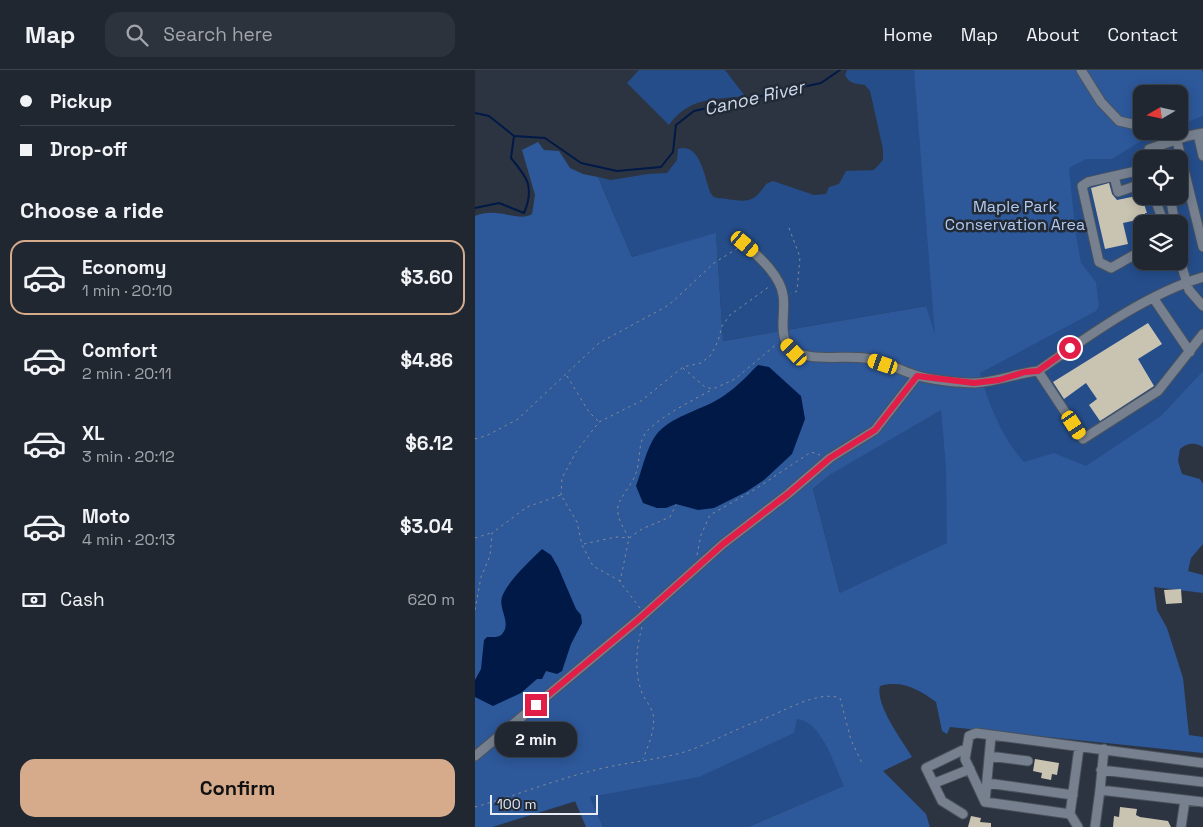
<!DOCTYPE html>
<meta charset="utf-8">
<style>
:root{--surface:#212731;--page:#2d333d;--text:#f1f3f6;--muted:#a2a5ab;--line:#3e444d;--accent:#d6ab8b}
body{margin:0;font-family:"Space Grotesk",sans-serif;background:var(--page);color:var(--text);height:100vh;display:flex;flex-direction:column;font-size:19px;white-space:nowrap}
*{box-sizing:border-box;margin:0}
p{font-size:16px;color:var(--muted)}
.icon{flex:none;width:28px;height:28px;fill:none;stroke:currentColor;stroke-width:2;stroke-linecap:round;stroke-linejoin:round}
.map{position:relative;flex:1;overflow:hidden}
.panel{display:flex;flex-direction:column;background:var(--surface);width:475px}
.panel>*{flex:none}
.hud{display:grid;align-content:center;height:110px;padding:0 20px;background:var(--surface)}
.needle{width:32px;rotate:261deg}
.tools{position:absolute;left:658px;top:15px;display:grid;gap:10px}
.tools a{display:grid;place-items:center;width:55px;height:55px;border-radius:10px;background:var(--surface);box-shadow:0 2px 12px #0003,0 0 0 1px var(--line);font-size:25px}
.scale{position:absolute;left:15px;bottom:12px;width:108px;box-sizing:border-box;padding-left:5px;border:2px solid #e6ebf4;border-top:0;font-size:14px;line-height:18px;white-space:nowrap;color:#e6ebf4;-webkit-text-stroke:4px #222a36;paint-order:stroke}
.end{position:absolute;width:22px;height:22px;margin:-11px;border:6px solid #e11d48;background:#fff;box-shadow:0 0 0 2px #fff}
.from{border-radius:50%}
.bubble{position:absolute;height:35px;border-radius:15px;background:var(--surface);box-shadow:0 2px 12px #0003,0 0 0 1px var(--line);font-size:16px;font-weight:700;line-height:35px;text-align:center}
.car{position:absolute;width:15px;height:30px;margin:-15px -8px;border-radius:6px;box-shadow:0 0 4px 1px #0007;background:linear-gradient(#f5c518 24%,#345 0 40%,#f5c518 0 76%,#345 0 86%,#f5c518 0)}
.hud b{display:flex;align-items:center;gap:18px;height:48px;font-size:19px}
.hud b+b{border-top:1px solid var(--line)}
.hud i{width:12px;height:12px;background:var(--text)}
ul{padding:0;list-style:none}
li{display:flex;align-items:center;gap:15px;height:75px;margin:0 10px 8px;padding:0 10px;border:2px solid transparent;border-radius:15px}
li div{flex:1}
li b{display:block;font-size:19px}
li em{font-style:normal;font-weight:700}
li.active{border-color:var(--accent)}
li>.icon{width:45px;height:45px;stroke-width:1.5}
h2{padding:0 20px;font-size:22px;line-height:60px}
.pay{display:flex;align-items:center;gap:12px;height:55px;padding:0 20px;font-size:19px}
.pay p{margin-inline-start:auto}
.cta{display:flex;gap:10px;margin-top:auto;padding:10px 20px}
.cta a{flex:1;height:58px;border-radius:15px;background:var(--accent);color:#111;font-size:20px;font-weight:700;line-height:58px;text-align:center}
header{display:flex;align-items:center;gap:30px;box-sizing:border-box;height:70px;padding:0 25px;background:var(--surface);border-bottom:1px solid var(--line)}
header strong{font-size:24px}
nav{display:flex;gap:28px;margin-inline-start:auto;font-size:18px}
.search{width:350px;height:45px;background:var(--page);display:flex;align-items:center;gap:12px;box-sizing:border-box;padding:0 18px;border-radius:15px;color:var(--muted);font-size:19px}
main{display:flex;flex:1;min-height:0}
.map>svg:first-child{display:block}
.green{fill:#254d8a;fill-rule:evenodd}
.forest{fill:#2d589a;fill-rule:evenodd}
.water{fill:#001947}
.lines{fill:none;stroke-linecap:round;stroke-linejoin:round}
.stream{stroke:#001947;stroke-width:2}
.building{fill:#c9c3b1}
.minor-casing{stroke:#4b525c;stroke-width:11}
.path{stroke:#848b96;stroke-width:1;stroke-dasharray:2.5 4;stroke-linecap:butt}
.minor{stroke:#76808f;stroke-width:9}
.route{stroke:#e11d48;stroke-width:6}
.labels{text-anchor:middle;stroke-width:5;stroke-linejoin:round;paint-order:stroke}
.park-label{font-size:16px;fill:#b2caf0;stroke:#222a36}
.water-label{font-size:18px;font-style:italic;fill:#ccd9ec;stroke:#222a36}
</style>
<header>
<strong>Map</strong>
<div class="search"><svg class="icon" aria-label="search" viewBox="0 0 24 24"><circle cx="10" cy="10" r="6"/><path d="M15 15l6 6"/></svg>Search here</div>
<nav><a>Home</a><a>Map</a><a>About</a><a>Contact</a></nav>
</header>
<main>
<section class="panel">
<div class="hud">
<b><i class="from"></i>Pickup</b>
<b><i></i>Drop-off</b>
</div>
<h2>Choose a ride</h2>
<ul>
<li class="active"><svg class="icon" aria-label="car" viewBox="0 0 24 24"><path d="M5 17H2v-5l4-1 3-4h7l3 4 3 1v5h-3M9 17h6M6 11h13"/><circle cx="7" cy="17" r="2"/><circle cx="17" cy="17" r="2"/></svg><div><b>Economy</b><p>1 min · 20:10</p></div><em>$3.60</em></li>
<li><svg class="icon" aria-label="car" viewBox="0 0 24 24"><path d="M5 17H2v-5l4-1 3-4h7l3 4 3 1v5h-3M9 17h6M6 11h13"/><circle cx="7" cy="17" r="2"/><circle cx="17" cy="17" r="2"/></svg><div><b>Comfort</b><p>2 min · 20:11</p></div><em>$4.86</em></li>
<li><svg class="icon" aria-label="car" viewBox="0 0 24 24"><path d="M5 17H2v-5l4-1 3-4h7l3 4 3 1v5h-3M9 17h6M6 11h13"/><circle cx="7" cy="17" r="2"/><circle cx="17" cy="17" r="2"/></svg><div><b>XL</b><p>3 min · 20:12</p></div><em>$6.12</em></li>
<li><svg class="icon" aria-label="car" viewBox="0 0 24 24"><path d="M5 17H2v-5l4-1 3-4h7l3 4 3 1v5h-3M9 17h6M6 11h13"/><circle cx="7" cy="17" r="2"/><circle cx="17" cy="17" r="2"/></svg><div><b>Moto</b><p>4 min · 20:13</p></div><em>$3.04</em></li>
</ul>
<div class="pay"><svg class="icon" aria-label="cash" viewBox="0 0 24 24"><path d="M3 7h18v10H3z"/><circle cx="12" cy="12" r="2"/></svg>Cash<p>620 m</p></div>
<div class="cta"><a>Confirm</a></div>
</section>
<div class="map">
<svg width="728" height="757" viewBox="0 0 728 757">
<rect width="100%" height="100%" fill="#2c3441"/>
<path class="green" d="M164,0H250L270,26C238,30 214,27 194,55L152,13Z
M372,0H640L666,61H704V37L728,30V328L388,611L338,419L356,404L451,236L248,271L241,164L157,187L123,107L136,110L173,104L192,103L202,90L203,79C228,71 230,117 237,125C239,129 248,128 252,129C273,132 279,133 291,114L298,111L339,125L351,124L354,117L364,114L371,101L399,100L408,90V79L395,21L390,15C381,13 375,15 370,5ZM666,89H704V126H666ZM666,154H704V191H666Z
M368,634L408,700L273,757H128L115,727L17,757H0V745L311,642Z"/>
<path class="forest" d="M439,0H727L728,2V46L704,55V24H666V61H688L671,68L637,89H611L594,98L600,159L606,193L621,212L624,236L621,241L505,303C513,333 527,368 549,392L579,383L611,396L686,346L728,301V377C720,372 712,373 705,379L703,391L707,404L725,409L728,414V474L716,488L713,501L728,505V523L679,517L682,540L692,558L708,608L714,665L728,667V683L475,657L472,664L467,661L461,632C443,619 427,610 405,616C400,635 427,670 437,687L408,701L451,744L455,757H273L369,716C360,697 347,651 322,649L319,663L224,707L115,727L128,757H111L100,731L17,757H0V146C22,136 44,153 57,144L60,125L47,80L63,72L69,80L84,81L95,98L108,104L123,107L157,187L241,163L248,271L451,236L460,265ZM466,340L471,397L472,473L365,523L338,419L356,404Z"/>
<path class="water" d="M283,295L294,297L326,326L330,349L317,384L289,410L271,422L239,438L223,440L201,434L191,438H182L168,433L161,416C167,400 171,379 181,365C195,347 223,341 242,330C258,321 270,308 283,295Z
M67,479L76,485L83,497L101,539L106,545L107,553L96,574L87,601L82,604L71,601L67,609H62L46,623L18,636L0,627V610L6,599L9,570L12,567C17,567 24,568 27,564C37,553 23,539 27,527C32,512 55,491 67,479Z"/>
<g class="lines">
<path class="stream" d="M0,43L14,46L39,66
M39,66L70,68L106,93L142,101L186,97L198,82L201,55L219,41L346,13L365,0
M0,138L24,133L49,143C60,117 52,107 36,88L39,66"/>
</g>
<path class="building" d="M634,113L637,124L642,130L666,125L672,143H670L671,148L648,153L653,174L630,179L616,118Z
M673,253L687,274L663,289L679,316L625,351L614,335L622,329L611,313L589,329L578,312Z
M706,519L707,533L691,534L689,520Z
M560,689L584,693L582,705L577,704L576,710L566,708L567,703L558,701Z
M645,737L662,739L661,745L665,747L693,751L696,757H638L639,746L644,747Z
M496,746L506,748L505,752L516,753V757H493Z"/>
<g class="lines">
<defs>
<path id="minor" d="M606,0L626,32L644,51L666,56
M687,61L713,66L728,63
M723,64L728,86
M702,71L728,177
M684,77L686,89
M673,89L674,79L713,66
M666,100L639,106L643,122L666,114
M639,106L613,112L607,116L624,192L636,198L666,181
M679,126L689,154
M695,126L700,154
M270,174C284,187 305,205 308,225C311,240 303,264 314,277C327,293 368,285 390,288C407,290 424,300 440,305C456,310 483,313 500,313C522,312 542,303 563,301
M704,187L714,220L728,236
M728,207C671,224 612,267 563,301L608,369L683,321L728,264
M679,229L715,282
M0,686L163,550L248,474L313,424L355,388L400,360L442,306
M514,686L553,691
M626,700L728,712
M460,713L495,699
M512,713L598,725
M625,720L629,679
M510,732L490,689L494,666L501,663L728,693
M510,732L595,744
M510,732L516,666
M488,744L467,731L451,698L492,678
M603,757L595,744L604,678
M620,757L625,720L728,732
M706,757L710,730"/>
</defs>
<use href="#minor" class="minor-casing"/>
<path class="path" d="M314,158L325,187L322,221L316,224
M208,298L230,317L238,319L260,309L303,273
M92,306L114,342L124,352
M0,369L13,365L43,349L124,273L194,235L239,193L263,178
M86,425L87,408L101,382L124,352L166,331L208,297L226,293L236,285L243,271L247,256L255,245L295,216
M0,468L16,463
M109,474L141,467L154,468C149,459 141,447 143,436C144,429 158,413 161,403C166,389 162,371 173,360C191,343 217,331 238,319
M222,485L226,465L235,445L279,420L336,382L345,385
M165,538L145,512L154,468L167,459L195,447L201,435
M0,540L6,507L15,486L17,463L52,437L86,425L102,452L107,475L118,496L145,511
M167,557C161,579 159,601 167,623C170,630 176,636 178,644C181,659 173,676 168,689
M0,737C39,726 77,711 116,701C143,694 171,691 198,685C229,678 256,660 286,650C308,642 342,620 365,628L376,670L388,695"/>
<use href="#minor" class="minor"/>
</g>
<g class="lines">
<path class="route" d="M61,635L163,550L248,474L313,424L355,388L400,360L442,306L499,313L524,310L550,302L563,301L595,278"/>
</g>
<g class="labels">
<g class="park-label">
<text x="540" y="142">Maple Park<tspan x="540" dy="18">Conservation Area</tspan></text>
</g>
<g class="water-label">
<text transform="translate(279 28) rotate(-13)" y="6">Canoe River</text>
</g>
</g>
</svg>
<div class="tools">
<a><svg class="needle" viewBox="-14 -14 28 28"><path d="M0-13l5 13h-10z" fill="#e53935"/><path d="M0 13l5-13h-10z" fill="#a2a5ab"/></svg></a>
<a><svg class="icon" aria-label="locate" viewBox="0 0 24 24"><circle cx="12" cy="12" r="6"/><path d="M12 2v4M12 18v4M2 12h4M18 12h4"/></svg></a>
<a><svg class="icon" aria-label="layers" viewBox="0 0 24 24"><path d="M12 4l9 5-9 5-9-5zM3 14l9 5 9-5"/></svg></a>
</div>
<div class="scale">100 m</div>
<i class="end from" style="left:595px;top:278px"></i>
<i class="end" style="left:61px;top:635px"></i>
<div class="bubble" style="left:20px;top:652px;width:82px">2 min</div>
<i class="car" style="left:270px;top:174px;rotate:130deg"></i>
<i class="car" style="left:319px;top:282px;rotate:317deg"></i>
<i class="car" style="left:408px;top:294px;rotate:289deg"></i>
<i class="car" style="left:599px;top:355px;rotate:147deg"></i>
</div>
</main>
